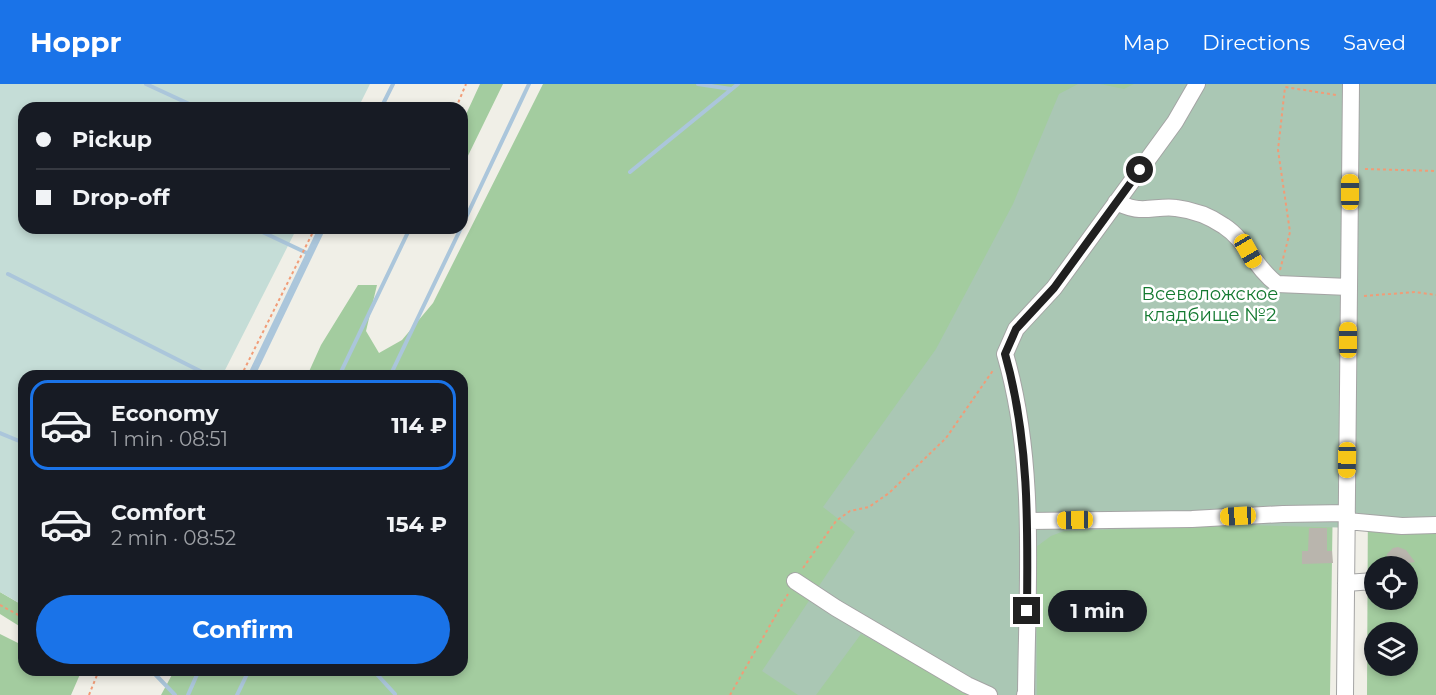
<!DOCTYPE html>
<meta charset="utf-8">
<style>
:root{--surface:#171b24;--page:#242831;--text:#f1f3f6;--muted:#9ea1a6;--line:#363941;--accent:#1a73e8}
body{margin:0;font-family:Montserrat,sans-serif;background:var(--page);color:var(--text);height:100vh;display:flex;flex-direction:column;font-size:22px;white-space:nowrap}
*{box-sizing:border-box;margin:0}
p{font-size:20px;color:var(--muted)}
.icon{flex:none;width:33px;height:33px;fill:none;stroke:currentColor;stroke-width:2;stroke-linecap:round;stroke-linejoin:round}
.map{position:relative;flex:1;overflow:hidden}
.drawer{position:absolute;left:18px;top:286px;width:450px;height:306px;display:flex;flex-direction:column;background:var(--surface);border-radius:18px;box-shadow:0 3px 9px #0003}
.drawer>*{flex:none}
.guide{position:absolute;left:18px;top:18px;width:450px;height:132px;border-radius:18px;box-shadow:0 3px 9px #0003;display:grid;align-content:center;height:132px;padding:0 18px;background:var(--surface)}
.tools{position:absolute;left:1364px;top:472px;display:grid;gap:12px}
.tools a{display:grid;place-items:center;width:54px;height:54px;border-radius:50%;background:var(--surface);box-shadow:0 3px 9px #0003;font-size:30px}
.end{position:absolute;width:27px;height:27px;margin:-14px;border:8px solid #202020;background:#fff;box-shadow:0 0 0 3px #fff}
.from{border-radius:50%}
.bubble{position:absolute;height:42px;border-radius:21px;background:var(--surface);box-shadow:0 3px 9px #0003;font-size:20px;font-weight:700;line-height:42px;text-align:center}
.car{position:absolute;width:18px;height:36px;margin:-18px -9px;border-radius:8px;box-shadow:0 0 4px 2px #0007;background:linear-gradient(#f5c518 24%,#345 0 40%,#f5c518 0 76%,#345 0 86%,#f5c518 0)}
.guide b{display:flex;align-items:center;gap:21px;height:57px;font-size:22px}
.guide b+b{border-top:2px solid var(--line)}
.guide i{width:15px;height:15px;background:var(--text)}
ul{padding:10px 0 0;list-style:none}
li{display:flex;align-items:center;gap:18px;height:90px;margin:0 12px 9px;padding:0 6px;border:3px solid transparent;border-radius:18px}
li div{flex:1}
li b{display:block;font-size:22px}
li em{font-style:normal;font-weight:700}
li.selected{border-color:var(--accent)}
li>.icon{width:54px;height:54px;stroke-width:1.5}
.action{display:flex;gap:12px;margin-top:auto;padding:12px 18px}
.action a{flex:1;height:69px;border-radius:36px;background:var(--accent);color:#fff;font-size:24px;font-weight:700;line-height:69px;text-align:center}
header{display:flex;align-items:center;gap:36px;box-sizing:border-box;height:84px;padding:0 30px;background:var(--accent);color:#fff}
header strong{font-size:28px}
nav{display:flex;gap:33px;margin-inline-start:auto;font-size:21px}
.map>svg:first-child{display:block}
.forest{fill:#a3cc9f;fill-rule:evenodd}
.wetland{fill:#c5ddd7}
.cemetery{fill:#aac7b4}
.water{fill:#abc6db}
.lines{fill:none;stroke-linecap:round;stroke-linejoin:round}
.stream{stroke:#abc6db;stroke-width:4}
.building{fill:#b9b5ad}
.minor-casing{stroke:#a4a4a4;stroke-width:18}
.path{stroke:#f19c77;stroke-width:2;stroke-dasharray:3 3;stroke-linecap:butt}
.minor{stroke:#fff;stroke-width:16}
.route{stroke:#202020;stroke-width:8}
.labels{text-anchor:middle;stroke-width:5;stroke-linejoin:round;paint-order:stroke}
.park-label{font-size:18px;fill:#137930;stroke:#fff}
</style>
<header>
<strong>Hoppr</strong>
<nav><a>Map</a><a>Directions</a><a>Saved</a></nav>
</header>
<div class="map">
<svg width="1436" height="611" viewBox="0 0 1436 611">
<rect width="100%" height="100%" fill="#f0efe7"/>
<path class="forest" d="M480,0H503L462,84V39Z
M543,0H1339L1330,611H161L174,587L462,586V292H307L321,261L358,201H377L366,247L379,269L402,256L433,219Z
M1370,0H1436V611H1367ZM1374,483H1407V516H1374ZM1374,549H1407V582H1374Z
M0,508L24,522V545L0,530Z
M0,550L24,562V586L81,588L71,611H0Z"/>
<path class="wetland" d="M0,0H370L358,24H24V144H297L222,292H24V522L0,508Z"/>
<path class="cemetery" d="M1078,0H1100L1124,5L1134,0H1436V446L1244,441L1064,447L1051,452L1036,463L1037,611H976L861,550L816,611H798L762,587L855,448L823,423L936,265L1013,120L1059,10Z"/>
<path class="water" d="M318,144H326L255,292H247Z"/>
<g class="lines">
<path class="stream" d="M146,0L198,24
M698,0L731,5
M381,24L393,0
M630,88L738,0
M462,142L529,0
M254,144L309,170
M8,190L210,292
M339,292L410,144
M390,292L461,144
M0,349L24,359
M151,586L175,611
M373,586L395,610
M188,611L199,586
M237,611L249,586"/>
</g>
<path class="building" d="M1309,444H1327V467H1332L1333,479L1302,480V467H1308Z
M1398,463L1406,466L1415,478L1409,479L1406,483H1390L1387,479V470L1393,464Z"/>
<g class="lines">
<defs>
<path id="minor" d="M1116,118C1123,121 1131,125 1139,125C1151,126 1164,122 1176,124C1193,126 1211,133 1224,142C1247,157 1254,183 1277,200L1349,203
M1028,437L1192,435L1283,430L1347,429
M1347,437L1402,442L1436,441
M795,497L836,524L967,601L989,611
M1346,499L1374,497
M1025,611L1026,610C1027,497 1037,379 1005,270L1016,245L1054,204L1175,38L1197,0
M1345,611L1351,0"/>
</defs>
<use href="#minor" class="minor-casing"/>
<path class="path" d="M456,24L466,0
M1365,85L1436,87
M1280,186L1290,148L1278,66L1285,3L1336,11
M1364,212L1415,208L1436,211
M241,292L315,144
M803,484L836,437L850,427L869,423L889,409L946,354L994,285
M0,521L24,534
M89,611L99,586
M730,611L788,510"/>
<use href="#minor" class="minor"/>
</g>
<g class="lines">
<path class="route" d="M1027,527C1028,441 1029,354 1005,270L1016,245L1054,204L1140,86"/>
</g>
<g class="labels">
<g class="park-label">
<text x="1210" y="216">Всеволожское<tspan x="1210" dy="21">кладбище №2</tspan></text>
</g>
</g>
</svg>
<div class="tools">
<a><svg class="icon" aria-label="locate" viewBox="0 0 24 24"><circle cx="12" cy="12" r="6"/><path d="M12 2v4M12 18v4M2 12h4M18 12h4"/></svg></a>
<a><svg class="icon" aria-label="layers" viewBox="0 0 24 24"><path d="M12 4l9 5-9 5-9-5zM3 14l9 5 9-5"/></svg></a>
</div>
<i class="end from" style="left:1140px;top:86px"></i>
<i class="end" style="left:1027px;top:527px"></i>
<div class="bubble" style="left:1048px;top:506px;width:99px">1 min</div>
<i class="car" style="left:1350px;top:108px;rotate:0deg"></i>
<i class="car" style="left:1248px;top:167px;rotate:150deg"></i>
<i class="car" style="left:1348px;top:256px;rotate:0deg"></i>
<i class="car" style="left:1347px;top:376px;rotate:181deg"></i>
<i class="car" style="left:1238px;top:432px;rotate:267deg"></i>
<i class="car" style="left:1075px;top:436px;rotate:269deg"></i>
<div class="guide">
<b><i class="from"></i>Pickup</b>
<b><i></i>Drop-off</b>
</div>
<section class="drawer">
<ul>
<li class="selected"><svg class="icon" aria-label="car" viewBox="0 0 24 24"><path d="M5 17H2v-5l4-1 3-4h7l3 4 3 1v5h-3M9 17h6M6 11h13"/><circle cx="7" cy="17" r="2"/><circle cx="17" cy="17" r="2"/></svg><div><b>Economy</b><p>1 min · 08:51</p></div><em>114 ₽</em></li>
<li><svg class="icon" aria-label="car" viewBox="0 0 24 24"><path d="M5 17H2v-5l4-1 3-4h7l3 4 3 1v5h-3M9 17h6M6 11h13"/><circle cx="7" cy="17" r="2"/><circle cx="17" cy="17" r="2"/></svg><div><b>Comfort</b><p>2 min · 08:52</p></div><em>154 ₽</em></li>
</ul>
<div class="action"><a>Confirm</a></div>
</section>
</div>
